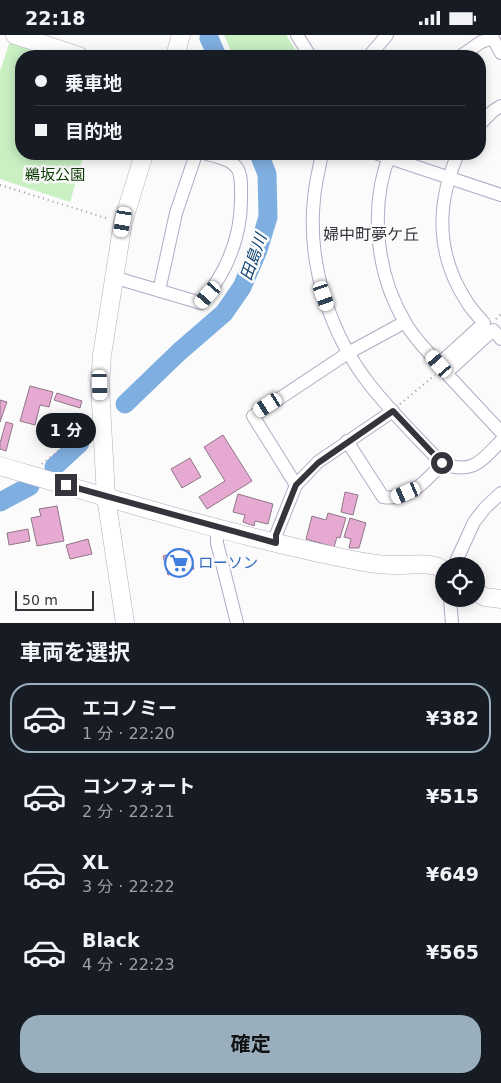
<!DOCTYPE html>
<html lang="ja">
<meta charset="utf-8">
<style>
:root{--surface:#171b24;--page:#242831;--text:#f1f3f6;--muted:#9ea1a6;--line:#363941;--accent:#99afbe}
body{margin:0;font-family:"DejaVu Sans","Noto Sans JP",sans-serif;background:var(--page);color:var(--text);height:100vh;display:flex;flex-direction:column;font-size:19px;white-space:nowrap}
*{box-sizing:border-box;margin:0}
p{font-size:16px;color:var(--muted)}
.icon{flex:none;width:28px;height:28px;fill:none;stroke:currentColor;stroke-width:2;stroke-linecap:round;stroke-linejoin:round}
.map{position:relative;height:588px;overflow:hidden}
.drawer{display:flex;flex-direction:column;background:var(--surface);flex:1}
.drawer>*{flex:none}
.guide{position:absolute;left:15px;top:15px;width:471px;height:110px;border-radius:20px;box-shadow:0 2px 12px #0003;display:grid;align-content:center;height:110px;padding:0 20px;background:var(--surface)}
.buttons{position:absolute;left:435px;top:522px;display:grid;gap:10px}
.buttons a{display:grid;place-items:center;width:50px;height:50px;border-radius:50%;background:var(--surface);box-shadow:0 2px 12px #0003;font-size:25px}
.scale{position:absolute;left:15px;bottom:12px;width:79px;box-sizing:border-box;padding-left:5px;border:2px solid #36333d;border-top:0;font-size:14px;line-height:18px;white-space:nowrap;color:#36333d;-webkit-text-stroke:4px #fbfbfb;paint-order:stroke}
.end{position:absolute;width:22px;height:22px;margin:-11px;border:6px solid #36333d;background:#fff;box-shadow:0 0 0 2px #fff}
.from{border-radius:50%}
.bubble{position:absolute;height:35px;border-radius:18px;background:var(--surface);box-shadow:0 2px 12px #0003;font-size:16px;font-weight:700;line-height:35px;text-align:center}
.car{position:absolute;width:15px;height:30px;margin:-15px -8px;border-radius:6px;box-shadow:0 0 4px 1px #0007;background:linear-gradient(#fff 24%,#345 0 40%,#fff 0 76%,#345 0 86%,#fff 0)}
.guide b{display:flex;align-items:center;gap:18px;height:48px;font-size:19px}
.guide b+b{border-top:1px solid var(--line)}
.guide i{width:12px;height:12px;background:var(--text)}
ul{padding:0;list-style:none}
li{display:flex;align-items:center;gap:15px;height:70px;margin:0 10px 8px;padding:0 10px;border:2px solid transparent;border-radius:20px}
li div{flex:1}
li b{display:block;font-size:19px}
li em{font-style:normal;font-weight:700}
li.active{border-color:var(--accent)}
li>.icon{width:45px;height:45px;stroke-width:1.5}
h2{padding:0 20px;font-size:22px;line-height:60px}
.button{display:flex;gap:10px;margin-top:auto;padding:10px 20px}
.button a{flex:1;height:58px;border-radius:20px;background:var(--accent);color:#111;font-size:20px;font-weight:700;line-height:58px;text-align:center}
.status{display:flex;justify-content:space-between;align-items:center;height:35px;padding:0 25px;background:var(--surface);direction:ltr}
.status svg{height:14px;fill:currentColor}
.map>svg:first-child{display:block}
.green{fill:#c9efc3}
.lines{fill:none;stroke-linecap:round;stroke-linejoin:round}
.river{stroke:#7faee0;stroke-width:19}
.building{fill:#e6a9d2;stroke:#8f7787}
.street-casing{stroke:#b2aac4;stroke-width:14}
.secondary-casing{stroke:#b2aac4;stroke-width:19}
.path{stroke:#98979c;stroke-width:2;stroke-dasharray:1 4;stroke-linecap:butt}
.street{stroke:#fff;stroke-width:12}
.secondary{stroke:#fff;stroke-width:18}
.route{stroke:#36333d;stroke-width:6}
.labels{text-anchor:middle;stroke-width:5;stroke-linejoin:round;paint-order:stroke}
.park-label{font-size:15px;fill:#0c3a04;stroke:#fbfbfb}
.shop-label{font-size:15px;fill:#366cbe;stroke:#fbfbfb;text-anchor:start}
.neighbourhood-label{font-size:16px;fill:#36333d;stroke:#fbfbfb}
.water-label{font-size:16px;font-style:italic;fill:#104472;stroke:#fbfbfb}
</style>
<div class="status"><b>22:18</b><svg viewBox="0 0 49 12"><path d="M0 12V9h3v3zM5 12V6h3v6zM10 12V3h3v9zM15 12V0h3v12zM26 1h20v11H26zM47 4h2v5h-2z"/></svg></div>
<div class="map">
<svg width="501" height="588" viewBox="0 0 501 588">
<rect width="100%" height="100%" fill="#fbfbfb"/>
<path class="green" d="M224,0H286L299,21H233Z
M10,6L55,21H21V119H84L70,167L0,144V36Z"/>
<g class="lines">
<path class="river" d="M209,3L217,21
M125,369L179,317L224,278L242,252L258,215L268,182L267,139L259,119
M54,432L80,408
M0,467L30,451"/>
</g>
<path class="building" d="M30,351L53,357L49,372L40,370L35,390L20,386Z
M57,358L82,366L80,373L54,365Z
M0,365L7,367L0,387Z
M6,387L13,389L6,416L0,414V408Z
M223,400L252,446L207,474L199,462L225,446L204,412Z
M190,423L201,442L182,453L171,434Z
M345,457L358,460L353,480L341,477Z
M238,459L273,469L268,489L255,486L254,491L243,487L245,480L233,477Z
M57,471L64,506L37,511L31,483L41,481L39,474Z
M328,478L346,483L340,503L337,502L334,512L306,504L312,481L326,485Z
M350,483L366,488L359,513H349L351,504L344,502Z
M28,494L30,506L9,510L7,498Z
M88,504L92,519L70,524L66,510Z
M189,515L194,534L168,540L163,521Z"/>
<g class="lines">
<defs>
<path id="street" d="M297,0L310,21
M491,0L501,18
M369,21L387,0
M461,21L481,7L493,3
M480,89L493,76L501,71
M322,119C319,134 315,149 314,164C307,229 330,299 370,350C392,378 418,403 442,429C474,439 480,427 501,406
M378,119L501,160
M390,119C369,171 376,239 405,287C413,302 427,316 439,329L484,288C478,281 471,274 467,267C436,220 436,169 458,119
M113,242L201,268C227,237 242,201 241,160C241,152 242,140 237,133C231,124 217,122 207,119
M159,256L176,178L196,119
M501,304L493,295L446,338L501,397
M347,406L383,462C410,466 425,446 442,429
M296,450L253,381L348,318L405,287
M217,493V508L237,588
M276,508V500L296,450L318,427L393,376
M454,531L474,487L485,473L501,458
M450,564L452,588"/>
<path id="secondary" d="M15,0L79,21
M175,21L181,0
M0,431C115,465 230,500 348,524C362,527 377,530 393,530C406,531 435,525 444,536
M476,557L485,562L501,564
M125,588L106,462L100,350L102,320L123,187L144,119"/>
</defs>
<use href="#street" class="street-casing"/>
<use href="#secondary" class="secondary-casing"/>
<path class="path" d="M0,150L109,184
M496,284L501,279
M400,369L435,340
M42,429L89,391"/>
<use href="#street" class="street"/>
<use href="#secondary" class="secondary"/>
</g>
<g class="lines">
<path class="route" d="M66,450L276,508V500L296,450L318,428L393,376L442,428"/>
</g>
<defs>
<symbol id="supermarket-ring" viewBox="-11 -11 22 22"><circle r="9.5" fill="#fbfbfb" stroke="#3f7fe0" stroke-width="1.5"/><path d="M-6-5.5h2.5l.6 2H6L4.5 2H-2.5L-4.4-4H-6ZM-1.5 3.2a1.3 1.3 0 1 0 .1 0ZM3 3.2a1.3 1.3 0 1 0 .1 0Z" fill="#3f7fe0"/></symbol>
</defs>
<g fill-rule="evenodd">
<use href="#supermarket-ring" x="163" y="512" width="32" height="32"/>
</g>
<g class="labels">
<g class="park-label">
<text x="55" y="145">鵜坂公園</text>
</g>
<g class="shop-label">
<text x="198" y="533">ローソン</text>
</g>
<g class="neighbourhood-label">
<text x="371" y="205">婦中町夢ケ丘</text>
</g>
<g class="water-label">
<text transform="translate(253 222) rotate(-70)" y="6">田島川</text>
</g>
</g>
</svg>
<div class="buttons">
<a><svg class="icon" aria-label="locate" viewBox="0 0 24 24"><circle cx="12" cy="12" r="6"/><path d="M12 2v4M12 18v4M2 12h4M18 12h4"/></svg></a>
</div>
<div class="scale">50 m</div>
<i class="end from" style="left:442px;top:428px"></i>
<i class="end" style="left:66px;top:450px"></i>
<div class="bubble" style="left:36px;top:378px;width:60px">1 分</div>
<i class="car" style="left:123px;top:187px;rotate:190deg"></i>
<i class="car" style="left:208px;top:260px;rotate:221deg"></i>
<i class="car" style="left:324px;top:261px;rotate:161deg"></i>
<i class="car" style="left:439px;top:329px;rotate:319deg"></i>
<i class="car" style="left:100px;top:350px;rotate:178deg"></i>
<i class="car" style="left:268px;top:370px;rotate:237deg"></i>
<i class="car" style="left:406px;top:458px;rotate:247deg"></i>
<div class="guide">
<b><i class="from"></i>乗車地</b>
<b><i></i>目的地</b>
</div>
</div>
<section class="drawer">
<h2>車両を選択</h2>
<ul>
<li class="active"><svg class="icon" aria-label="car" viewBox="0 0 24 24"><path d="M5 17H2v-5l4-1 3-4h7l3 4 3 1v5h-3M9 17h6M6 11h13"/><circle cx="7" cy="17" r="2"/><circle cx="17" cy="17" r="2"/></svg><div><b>エコノミー</b><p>1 分 · 22:20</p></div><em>¥382</em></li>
<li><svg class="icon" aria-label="car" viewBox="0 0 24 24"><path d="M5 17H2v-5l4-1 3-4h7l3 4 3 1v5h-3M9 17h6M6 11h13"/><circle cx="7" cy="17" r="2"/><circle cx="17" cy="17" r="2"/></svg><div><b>コンフォート</b><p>2 分 · 22:21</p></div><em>¥515</em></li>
<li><svg class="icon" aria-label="car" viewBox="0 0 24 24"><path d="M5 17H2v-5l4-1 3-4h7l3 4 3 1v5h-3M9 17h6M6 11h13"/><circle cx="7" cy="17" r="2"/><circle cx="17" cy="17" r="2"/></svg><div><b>XL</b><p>3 分 · 22:22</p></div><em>¥649</em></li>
<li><svg class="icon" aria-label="car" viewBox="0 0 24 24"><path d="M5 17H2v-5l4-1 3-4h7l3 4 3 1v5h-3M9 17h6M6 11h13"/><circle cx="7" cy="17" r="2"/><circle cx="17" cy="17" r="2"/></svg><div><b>Black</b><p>4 分 · 22:23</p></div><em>¥565</em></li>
</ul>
<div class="button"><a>確定</a></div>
</section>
